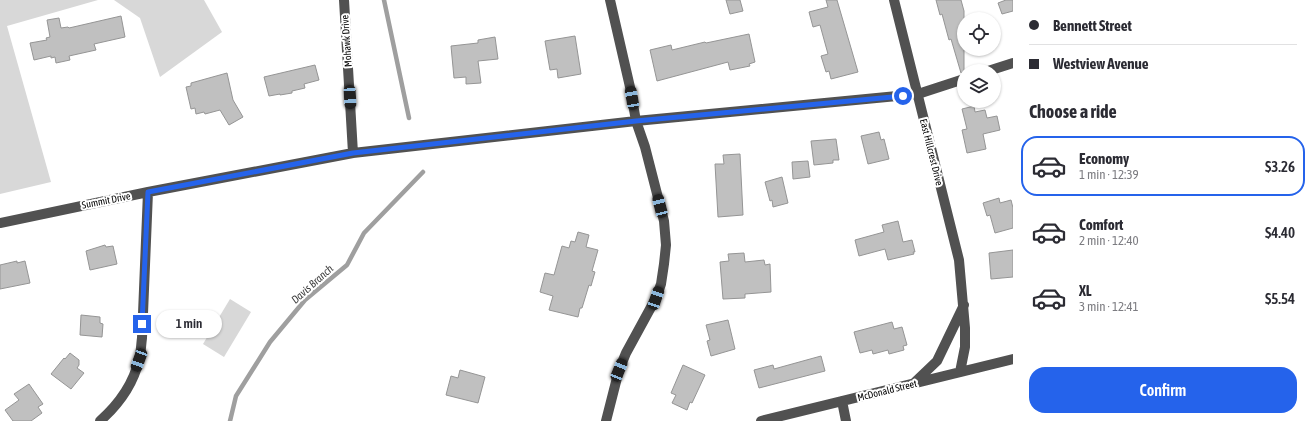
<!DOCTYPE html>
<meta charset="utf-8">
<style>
:root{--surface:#fff;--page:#f7f7f7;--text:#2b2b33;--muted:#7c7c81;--line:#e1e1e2;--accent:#2563eb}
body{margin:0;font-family:"Asap Condensed",sans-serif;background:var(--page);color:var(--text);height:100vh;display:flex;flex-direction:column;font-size:15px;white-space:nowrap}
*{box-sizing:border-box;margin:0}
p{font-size:13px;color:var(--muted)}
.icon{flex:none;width:22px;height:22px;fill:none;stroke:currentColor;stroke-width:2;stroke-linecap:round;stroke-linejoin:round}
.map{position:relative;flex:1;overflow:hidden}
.drawer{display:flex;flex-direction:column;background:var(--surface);width:300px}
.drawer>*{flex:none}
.hud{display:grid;align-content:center;height:88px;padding:0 16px;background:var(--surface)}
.buttons{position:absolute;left:957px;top:12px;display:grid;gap:8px}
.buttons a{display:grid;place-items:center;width:44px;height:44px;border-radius:50%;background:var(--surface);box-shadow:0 1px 3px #0004;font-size:20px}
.end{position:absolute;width:18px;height:18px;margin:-9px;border:5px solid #2563eb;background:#fff;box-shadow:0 0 0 2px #fff}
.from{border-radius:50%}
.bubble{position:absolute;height:28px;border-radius:14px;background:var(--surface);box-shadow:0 1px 3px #0004;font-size:13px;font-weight:600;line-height:28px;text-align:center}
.car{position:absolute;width:12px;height:24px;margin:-12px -6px;border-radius:5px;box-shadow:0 0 3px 1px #0007;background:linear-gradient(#222 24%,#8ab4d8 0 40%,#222 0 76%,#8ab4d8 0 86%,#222 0)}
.hud b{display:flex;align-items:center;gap:14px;height:38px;font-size:15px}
.hud b+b{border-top:1px solid var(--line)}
.hud i{width:10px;height:10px;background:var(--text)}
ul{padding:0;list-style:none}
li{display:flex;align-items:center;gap:12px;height:60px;margin:0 8px 6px;padding:0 8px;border:2px solid transparent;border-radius:16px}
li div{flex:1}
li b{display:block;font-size:15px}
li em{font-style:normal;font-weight:600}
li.on{border-color:var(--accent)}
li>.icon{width:36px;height:36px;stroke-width:1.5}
h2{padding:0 16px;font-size:18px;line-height:48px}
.primary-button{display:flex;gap:8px;margin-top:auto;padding:8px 16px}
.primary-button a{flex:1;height:46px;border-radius:16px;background:var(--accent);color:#fff;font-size:16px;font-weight:600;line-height:46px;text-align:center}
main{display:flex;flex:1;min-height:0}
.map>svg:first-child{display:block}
.green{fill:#d8d8d8}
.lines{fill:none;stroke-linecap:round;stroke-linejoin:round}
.stream{stroke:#9f9f9f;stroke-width:4.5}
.building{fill:#c0c0c0;stroke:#959595}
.minor{stroke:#515151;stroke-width:10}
.route{stroke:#2563eb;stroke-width:5}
.labels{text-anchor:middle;stroke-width:4;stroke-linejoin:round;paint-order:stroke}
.street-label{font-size:10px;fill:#000;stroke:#fff}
.water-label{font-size:11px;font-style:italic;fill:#404040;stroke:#fff}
</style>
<main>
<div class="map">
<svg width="1013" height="421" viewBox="0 0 1013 421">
<rect width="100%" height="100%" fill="#fff"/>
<path class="green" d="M0,0H98L7,26L51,182L0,194Z
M114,0H204L222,32L160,77L140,18Z
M230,299L251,312L224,357L203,344Z"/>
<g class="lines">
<path class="stream" d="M384,0L409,118
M230,421L236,396L270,342L305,300L347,265L364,233L423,172"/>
</g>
<path class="building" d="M726,0H740L743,11L730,14Z
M826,0H837L858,72L831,79L829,71L826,72L821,56L828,54L820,25L813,27L809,12L828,7Z
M936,0H961L964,11V72L961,73L951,39L949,40L942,14L940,15Z
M1006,0H1013V11L1002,14L998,3Z
M121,16L125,37L94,44L96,50L69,56L70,60L56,63L55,57L51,58V56L34,60L30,43L47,40L46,38L50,37L47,20L59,18L61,28L68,27L69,28Z
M749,34L755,62L749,64L750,66L730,70L728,62L657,81L650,50L671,45L672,50L705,42L706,43Z
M575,36L581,74L558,78L557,69L550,70L545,41Z
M495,37L498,59L478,61L481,83L466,84V77L454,78L451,46L478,43V40Z
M315,65L319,80L304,84L305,88L292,91V93L280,95V94L269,96L264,77Z
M227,73L233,100L243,117L229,125L220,110L205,114L204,112L196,114L195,108L191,109L186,87L191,86V83Z
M974,106L975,112L985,110L987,118L997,116L1000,130L983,134L986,149L967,153L962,130L967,129L962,109Z
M879,132L881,140L884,139L889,159L868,164L861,136Z
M836,139L839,160H833V163L814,165L811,141Z
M740,154L743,215L718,217L715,164H724L723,155Z
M808,161L810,177L793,179L792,162Z
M782,177L788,203L773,207L772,200L770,201L765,182Z
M999,198L1000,203L1011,200L1013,208V228L995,233L990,215L987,216L983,203Z
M898,221L903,242L912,240L915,252H913L914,254L888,260L885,249L859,256L855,240L884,232L882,225Z
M578,232L589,235L586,247L598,250L592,271L595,272L591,286L589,285L582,308H580L578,317L549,310L553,296L540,292L545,273L554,275L562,246L569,248L571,241L575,242Z
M105,245L106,247L113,246L117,264L90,270L86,251Z
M1013,250V277L991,279L989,253Z
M744,253L745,262L764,260L765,265L770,264L771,292L745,294V298L723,299L720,262L729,261L728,254Z
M17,261V263L25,261L30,283L0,289V265Z
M81,315L100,317V323L103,324L102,337L80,335Z
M728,320L735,349L711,356L707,341L710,340L706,325Z
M892,322L894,329L902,327L907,345L903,346L904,350L889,354L888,350L873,354L872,350L860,353L854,332Z
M70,353L79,360V365L77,368L84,373L71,389L51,374L64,358L65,359Z
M821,356L825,371L759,388L754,370L773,365L774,369Z
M683,365L705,375L692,403L690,402L687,410L672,403L676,395L671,393Z
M460,370L485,377L478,403L446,395L451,376L458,378Z
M29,384L43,404L38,407L42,413L31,421H13L5,410L19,400L14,394Z"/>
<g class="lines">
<path class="minor" d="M344,0L353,153
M894,0L959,260L965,328V347L960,372
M988,71L1013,63
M0,223L148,192L353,153L636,121L918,94L964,79
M915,382L937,361L964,305
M842,401L846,421
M100,421C118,405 133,385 139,360C141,353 141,345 142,338L148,192
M606,421L619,370L626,353L656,298L661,284L664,264L666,245L664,221L645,147L636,121L630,87L610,0
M761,421L1013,359"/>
</g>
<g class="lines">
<path class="route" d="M142,324L148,192L353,153L636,121L903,96"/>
</g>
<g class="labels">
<g class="street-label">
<text transform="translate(346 41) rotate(-94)" y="4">Mohawk Drive</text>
<text transform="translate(932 152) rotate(76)" y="4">East Hillcrest Drive</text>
<text transform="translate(106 200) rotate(-11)" y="4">Summit Drive</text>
<text transform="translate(887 390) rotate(-14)" y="4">McDonald Street</text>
</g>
<g class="water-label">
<text transform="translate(312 284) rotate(-42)" y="4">Davis Branch</text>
</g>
</g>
</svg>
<div class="buttons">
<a><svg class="icon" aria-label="locate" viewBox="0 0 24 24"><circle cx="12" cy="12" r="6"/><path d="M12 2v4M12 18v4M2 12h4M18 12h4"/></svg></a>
<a><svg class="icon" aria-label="layers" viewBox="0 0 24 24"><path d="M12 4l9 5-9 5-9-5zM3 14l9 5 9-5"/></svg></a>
</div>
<i class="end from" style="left:903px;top:96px"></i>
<i class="end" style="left:142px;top:324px"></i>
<div class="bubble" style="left:156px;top:310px;width:66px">1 min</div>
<i class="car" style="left:350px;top:97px;rotate:177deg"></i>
<i class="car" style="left:632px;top:98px;rotate:350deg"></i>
<i class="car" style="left:660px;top:206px;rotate:346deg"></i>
<i class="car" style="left:656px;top:298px;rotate:19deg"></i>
<i class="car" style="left:139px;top:360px;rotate:200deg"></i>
<i class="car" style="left:619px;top:370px;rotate:22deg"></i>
</div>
<section class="drawer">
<div class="hud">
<b><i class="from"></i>Bennett Street</b>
<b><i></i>Westview Avenue</b>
</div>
<h2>Choose a ride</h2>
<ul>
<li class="on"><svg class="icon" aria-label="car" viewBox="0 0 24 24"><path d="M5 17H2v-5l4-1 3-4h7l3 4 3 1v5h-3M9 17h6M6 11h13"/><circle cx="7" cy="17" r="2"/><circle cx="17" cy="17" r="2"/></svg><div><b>Economy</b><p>1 min · 12:39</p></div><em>$3.26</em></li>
<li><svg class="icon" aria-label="car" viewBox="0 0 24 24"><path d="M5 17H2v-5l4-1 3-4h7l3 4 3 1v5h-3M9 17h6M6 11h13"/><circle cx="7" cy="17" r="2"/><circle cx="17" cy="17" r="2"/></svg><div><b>Comfort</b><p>2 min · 12:40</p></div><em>$4.40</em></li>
<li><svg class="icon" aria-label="car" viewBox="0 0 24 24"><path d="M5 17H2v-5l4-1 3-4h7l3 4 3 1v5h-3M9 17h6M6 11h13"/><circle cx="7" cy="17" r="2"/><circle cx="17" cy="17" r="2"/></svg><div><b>XL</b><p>3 min · 12:41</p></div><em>$5.54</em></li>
</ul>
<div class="primary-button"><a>Confirm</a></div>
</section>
</main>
